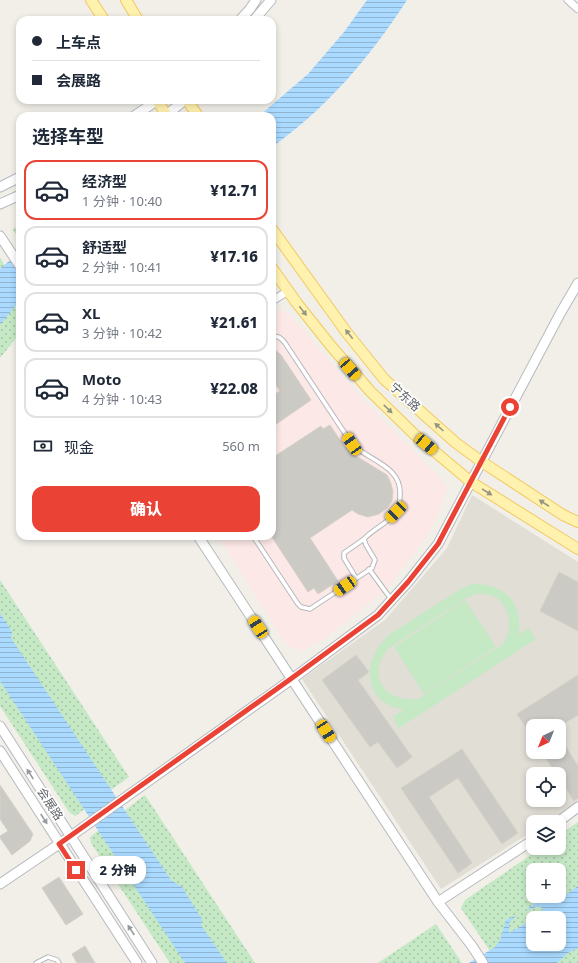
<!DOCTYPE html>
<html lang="zh">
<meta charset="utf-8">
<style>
:root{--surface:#fff;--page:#f2f2f3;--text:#1f2937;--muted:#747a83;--line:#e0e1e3;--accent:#ea4335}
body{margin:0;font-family:"Noto Sans","Noto Sans SC",sans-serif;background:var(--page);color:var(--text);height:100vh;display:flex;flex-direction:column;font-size:15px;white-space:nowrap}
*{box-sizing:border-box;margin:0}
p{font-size:13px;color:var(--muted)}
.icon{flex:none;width:22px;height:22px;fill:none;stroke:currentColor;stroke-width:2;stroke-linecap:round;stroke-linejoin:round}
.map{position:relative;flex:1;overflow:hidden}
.drawer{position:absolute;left:16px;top:112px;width:260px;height:428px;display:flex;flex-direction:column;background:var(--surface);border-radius:12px;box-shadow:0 2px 6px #0003}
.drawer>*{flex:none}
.banner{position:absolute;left:16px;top:16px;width:260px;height:88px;border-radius:12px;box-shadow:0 2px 6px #0003;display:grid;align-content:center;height:88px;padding:0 16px;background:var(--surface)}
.needle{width:26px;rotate:223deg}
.tools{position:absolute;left:526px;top:719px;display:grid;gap:8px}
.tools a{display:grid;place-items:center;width:40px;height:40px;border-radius:8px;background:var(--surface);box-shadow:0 2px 6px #0003;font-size:20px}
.end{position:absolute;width:18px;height:18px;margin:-9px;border:5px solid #ea4335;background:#fff;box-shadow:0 0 0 2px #fff}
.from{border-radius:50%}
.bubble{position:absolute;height:28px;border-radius:12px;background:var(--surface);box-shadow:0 2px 6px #0003;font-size:13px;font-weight:800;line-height:28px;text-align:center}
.car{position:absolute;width:12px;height:24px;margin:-12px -6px;border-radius:5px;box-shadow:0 0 3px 1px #0007;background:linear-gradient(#f5c518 24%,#345 0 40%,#f5c518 0 76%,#345 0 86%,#f5c518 0)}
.banner b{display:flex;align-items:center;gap:14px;height:38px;font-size:15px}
.banner b+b{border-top:1px solid var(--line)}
.banner i{width:10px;height:10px;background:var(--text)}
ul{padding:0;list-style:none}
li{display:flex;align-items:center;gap:12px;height:60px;margin:0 8px 6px;padding:0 8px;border:2px solid var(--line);border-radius:12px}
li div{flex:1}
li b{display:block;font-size:15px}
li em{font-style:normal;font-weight:800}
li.on{border-color:var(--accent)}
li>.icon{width:36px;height:36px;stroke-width:1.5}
h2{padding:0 16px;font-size:18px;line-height:48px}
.pay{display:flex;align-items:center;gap:10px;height:44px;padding:0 16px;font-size:15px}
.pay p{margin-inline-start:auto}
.button{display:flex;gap:8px;margin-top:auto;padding:8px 16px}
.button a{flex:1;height:46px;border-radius:12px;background:var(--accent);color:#fff;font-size:16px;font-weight:800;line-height:46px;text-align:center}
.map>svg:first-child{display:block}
.education{fill:#e1ded6;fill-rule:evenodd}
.medical{fill:#fce8e6}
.park{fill:url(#park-dots);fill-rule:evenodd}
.garden{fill:#c5e8c5;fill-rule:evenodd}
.water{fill:url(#water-rules)}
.building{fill:#cccac5;stroke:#d6d1c6}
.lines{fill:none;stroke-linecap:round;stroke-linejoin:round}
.lane-casing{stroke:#b5b8bc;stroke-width:5.5}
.street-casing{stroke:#b5b8bc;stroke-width:9}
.secondary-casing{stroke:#b6babf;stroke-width:11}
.primary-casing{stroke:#f2c960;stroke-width:12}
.lane{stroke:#fff;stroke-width:3.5}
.street{stroke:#fff;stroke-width:7}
.secondary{stroke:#fff;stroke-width:9}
.primary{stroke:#fff2af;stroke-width:10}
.oneway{fill:#979581}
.oneway2{fill:#979a9d}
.route{stroke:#ea4335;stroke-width:5}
.labels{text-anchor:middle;stroke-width:3.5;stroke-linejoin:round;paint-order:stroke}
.street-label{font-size:12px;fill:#5f6368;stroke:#fff}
</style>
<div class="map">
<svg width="578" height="963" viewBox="0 0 578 963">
<defs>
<pattern id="park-dots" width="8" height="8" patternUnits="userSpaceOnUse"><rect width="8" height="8" fill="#c5e8c5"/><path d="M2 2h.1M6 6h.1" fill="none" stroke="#a3c0a4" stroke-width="1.8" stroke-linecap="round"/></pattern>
<pattern id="water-rules" width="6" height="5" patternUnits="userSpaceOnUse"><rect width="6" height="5" fill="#aadaff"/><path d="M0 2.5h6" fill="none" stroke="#8eb4d2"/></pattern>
</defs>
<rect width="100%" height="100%" fill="#f1efe8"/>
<path class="education" d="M472,495L578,562V803L547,822H533V831L441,889L302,679L385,620L447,548ZM533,726H559V752H533ZM533,774H559V800H533Z"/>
<path class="medical" d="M275,310L288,313L359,395L440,478L448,489L429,533L386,590L321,641L303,650L287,646L218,536H272V312Z"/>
<path class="park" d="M20,223V241L13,230Z
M0,257L20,293V333L0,358Z
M0,580L129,777L75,816L69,812L0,706Z
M145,795L255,963H170L91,843L90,837Z
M578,822V963H498L461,908L465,900L541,848H559V835ZM533,870H559V896H533ZM533,918H559V944H533Z
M436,924L462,963H378Z"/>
<path class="garden" d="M472,584C506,583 522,602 519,635L529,628L536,639L399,728L393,717L404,709C395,709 386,705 379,698C361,677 372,650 390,634L464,587ZM477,594C481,594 486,594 490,595C496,596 501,601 504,606C512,620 511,631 503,644L418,699C385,703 365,675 389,648L468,597Z
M465,600L496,647L424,694L394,647Z"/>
<path class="water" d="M367,0H407C371,56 327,108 272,147V116H259L308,74L344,32Z
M20,251V300L0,325V269Z
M0,613L12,632L11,638L171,880L182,887L202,919L201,925L227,963H185L0,681Z
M578,886V948L568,953L557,963H469L495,947L500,940L506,920L517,915L509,923V933L533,919V944H559V918H534L543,909L539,906L525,911L538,901L554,903Z"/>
<path class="building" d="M272,347L281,355L311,400L272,427V396L280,391L272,379Z
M330,425L344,446L351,453L387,475L390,481L393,491L392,501L387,508L379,514L368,517L358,514L352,510L310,538L338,581L318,594L314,588L308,592L272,537V458L321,426L323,429Z
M559,572L578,582V631L540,611Z
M356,655L369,672L358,680L412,757L397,768L378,742L370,747L322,680Z
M578,675V715L560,726H533V738L517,714Z
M559,736L578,766V798L574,801L559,778V774H556L542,752H559Z
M462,749L518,833L502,844L458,778L429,797L472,863L458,873L401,788Z
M0,785L33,834L30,841L12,855L0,838V836L8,831L0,819Z
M59,877L83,914L66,925L42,888Z
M85,946L95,963H77L72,954Z"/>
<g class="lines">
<defs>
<path id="lane" d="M253,536L298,604L301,607L310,609L372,568L375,560L366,545L364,539C373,529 387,524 395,513C399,508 400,501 400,495C402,466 369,461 352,444L285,343C281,338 278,335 272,337
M369,569L391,599
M356,578L344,558V553L364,539
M36,963L48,957L57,960L59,963"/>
<path id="street" d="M568,0L578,9
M272,301L288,291"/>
<path id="secondary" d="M240,20L250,9L256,0
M254,20L271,0
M134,116L158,100
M165,116L185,100
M0,187L20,177
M0,204L20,195
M0,236L20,266
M198,536L438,902L472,946L483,963
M0,726L152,963
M0,751L137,963
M558,822L578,807
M0,884L71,836L292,679L378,615L408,582L438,544L561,312L578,283
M438,902L533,840"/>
<path id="primary" d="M91,0L104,20
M126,0L138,20
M157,100L167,116
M187,100L198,116
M272,229L347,333L384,379L456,443L482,462L563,515L578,522
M272,268L296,302L331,346L370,391L415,435L471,482L578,549"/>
</defs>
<use href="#lane" class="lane-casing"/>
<use href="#street" class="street-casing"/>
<use href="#secondary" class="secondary-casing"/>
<use href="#primary" class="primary-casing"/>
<use href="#lane" class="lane"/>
<use href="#street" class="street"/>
<use href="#secondary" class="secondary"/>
<use href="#primary" class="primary"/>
</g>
<defs><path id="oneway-solid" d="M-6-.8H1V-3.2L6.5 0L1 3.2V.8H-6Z"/></defs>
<g class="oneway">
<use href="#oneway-solid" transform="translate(303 311) rotate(52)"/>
<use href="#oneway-solid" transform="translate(349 334) rotate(-128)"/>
<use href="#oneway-solid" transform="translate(388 409) rotate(44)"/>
<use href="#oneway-solid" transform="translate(439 427) rotate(-138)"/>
<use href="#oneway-solid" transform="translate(487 492) rotate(32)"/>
<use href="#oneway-solid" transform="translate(544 503) rotate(-147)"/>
</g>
<g class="oneway2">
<use href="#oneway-solid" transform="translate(30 774) rotate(-123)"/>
<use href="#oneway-solid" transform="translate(44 819) rotate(57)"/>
<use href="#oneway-solid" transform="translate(131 930) rotate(-123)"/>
</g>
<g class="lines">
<path class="route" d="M76,870L59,844L292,678L378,615L408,582L438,544L510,407"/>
</g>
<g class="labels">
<g class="street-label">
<text transform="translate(405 397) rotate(42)" y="4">宁东路</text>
<text transform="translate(50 804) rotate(57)" y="4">会展路</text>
</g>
</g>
</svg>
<div class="tools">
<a><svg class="needle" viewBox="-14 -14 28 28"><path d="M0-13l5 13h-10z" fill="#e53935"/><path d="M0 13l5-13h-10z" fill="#747a83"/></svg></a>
<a><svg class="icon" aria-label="locate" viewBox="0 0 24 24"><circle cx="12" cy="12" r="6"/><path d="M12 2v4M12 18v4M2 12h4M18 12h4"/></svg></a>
<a><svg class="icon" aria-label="layers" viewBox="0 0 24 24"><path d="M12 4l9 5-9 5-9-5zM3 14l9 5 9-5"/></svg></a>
<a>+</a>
<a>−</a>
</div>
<i class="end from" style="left:510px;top:407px"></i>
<i class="end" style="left:76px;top:870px"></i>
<div class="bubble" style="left:90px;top:856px;width:56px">2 分钟</div>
<i class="car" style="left:350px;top:369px;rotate:139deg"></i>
<i class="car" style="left:352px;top:444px;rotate:326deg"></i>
<i class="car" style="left:426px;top:444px;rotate:130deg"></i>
<i class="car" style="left:396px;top:512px;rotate:224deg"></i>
<i class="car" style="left:345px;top:586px;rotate:236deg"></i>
<i class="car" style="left:258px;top:627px;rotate:327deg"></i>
<i class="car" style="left:326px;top:731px;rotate:147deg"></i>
<div class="banner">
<b><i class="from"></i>上车点</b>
<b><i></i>会展路</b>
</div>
<section class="drawer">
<h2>选择车型</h2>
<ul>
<li class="on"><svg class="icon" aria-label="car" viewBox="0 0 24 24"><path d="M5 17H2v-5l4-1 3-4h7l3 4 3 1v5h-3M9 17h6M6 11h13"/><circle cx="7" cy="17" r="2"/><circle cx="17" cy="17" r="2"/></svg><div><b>经济型</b><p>1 分钟 · 10:40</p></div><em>¥12.71</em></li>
<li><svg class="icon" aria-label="car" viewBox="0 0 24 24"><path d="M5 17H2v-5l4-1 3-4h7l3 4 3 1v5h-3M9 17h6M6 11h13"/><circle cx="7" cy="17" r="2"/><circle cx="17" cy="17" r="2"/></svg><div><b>舒适型</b><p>2 分钟 · 10:41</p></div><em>¥17.16</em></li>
<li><svg class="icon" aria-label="car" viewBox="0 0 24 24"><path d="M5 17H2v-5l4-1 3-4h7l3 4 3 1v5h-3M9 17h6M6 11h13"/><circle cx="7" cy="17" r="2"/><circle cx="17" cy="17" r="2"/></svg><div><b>XL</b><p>3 分钟 · 10:42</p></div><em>¥21.61</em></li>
<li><svg class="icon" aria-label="car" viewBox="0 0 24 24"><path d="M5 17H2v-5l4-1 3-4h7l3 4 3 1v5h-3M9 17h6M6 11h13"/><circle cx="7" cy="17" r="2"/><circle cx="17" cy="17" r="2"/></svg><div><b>Moto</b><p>4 分钟 · 10:43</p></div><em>¥22.08</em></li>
</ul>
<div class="pay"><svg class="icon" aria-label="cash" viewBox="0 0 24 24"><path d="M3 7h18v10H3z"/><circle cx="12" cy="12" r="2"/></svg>现金<p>560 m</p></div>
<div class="button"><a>确认</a></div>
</section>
</div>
